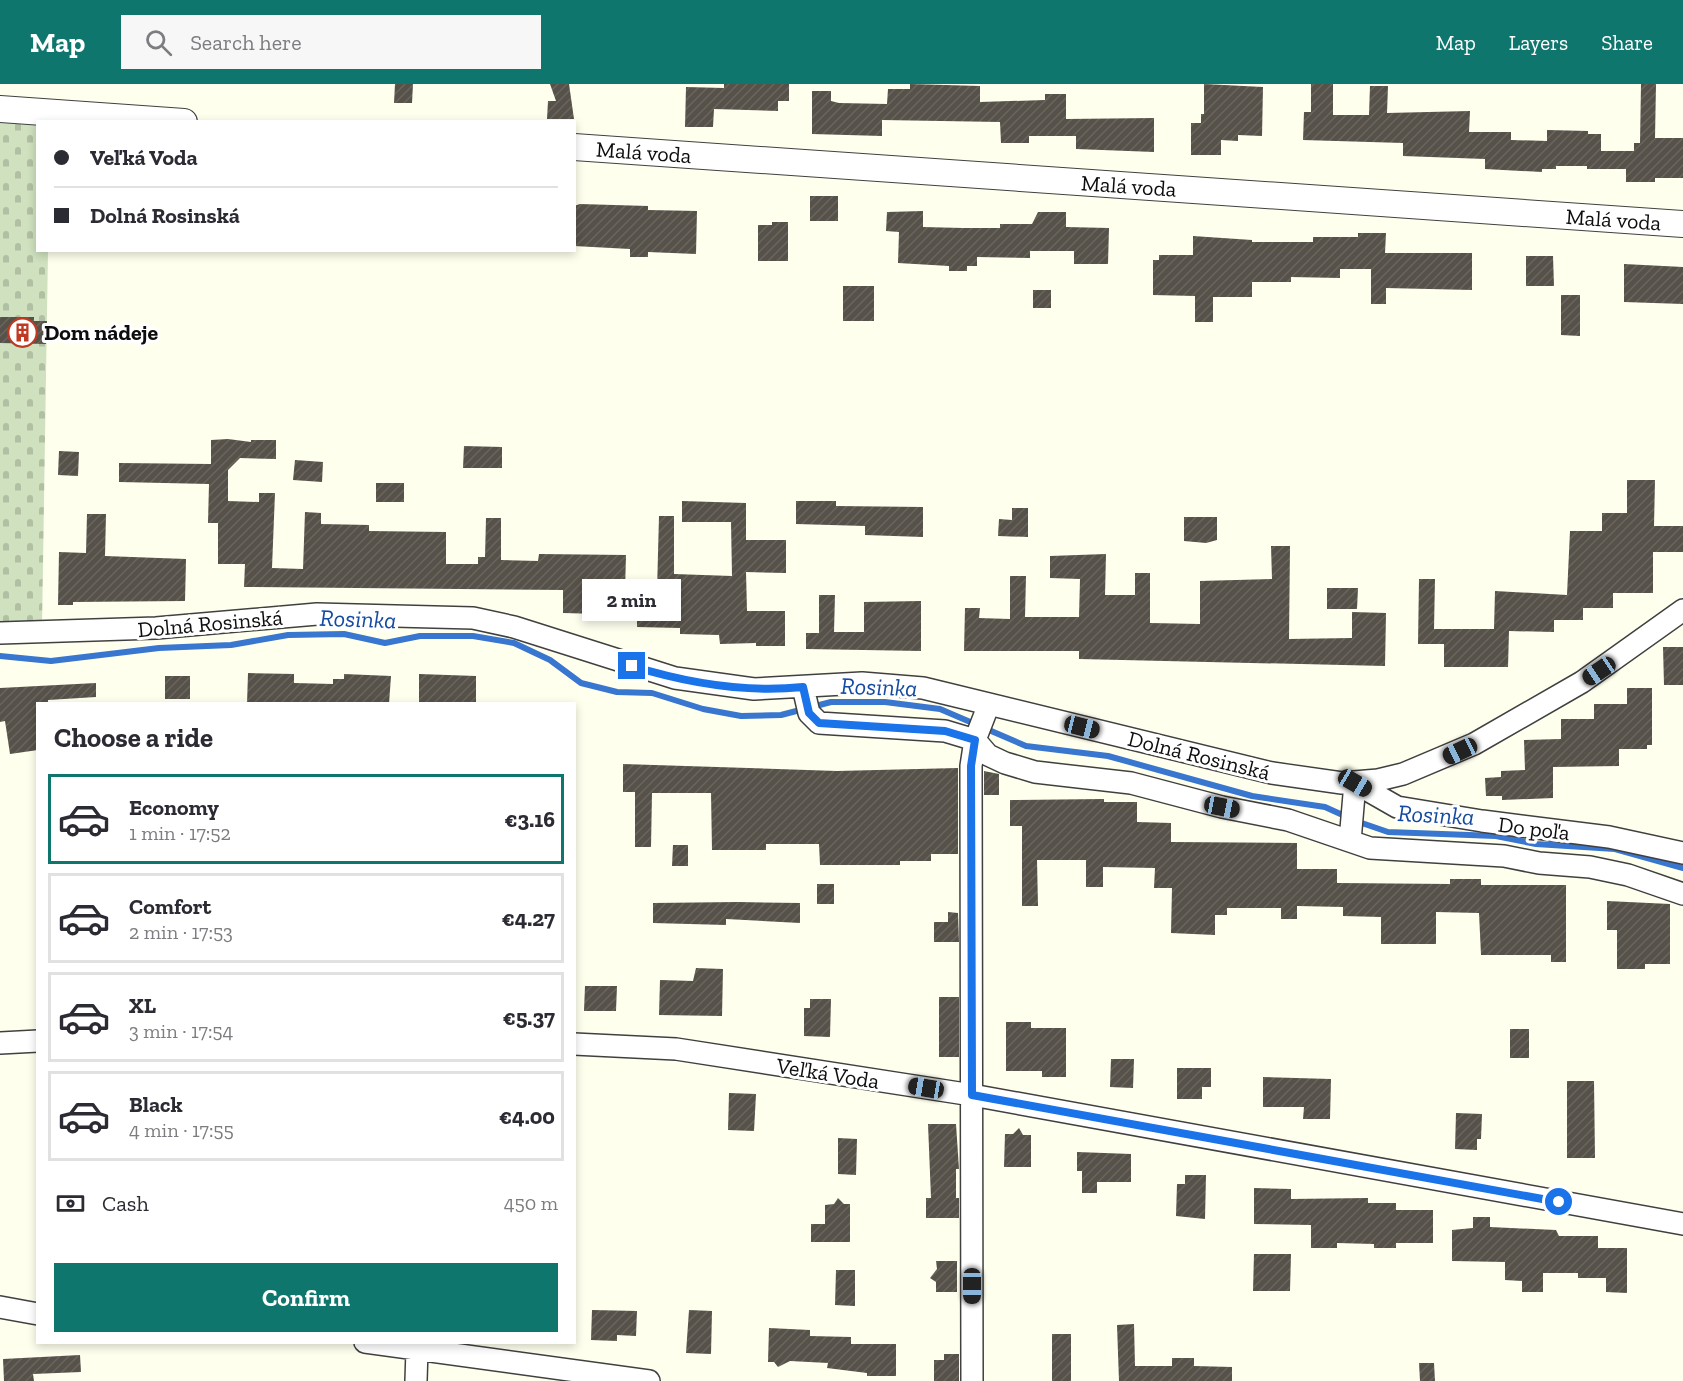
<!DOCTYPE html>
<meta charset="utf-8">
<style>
:root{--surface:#fff;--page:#f7f7f7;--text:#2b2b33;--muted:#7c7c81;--line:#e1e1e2;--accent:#0f766e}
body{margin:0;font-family:"Zilla Slab",serif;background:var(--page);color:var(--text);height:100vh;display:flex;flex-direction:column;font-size:22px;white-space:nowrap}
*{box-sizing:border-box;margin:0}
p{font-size:20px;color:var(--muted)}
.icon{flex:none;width:33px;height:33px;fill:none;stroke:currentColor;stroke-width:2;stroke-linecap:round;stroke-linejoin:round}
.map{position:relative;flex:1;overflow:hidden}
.side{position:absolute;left:36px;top:618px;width:540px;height:642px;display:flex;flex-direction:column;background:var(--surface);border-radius:0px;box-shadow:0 3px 9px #0003}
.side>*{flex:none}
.guide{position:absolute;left:36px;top:36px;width:540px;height:132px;border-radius:0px;box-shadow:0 3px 9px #0003;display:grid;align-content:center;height:132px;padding:0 18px;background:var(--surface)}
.end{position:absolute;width:27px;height:27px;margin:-14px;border:8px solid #1a73e8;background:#fff;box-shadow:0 0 0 3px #fff}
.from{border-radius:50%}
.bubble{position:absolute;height:42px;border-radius:0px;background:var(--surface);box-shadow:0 3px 9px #0003;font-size:20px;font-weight:700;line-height:42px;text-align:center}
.car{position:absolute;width:18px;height:36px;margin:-18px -9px;border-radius:8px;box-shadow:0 0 4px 2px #0007;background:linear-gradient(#222 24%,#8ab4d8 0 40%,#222 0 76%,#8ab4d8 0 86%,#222 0)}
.guide b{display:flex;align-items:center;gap:21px;height:57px;font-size:22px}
.guide b+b{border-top:2px solid var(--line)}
.guide i{width:15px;height:15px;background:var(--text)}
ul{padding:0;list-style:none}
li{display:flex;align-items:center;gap:18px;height:90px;margin:0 12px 9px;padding:0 6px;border:3px solid var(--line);border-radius:0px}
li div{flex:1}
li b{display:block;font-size:22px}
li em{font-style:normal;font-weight:700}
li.selected{border-color:var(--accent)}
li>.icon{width:54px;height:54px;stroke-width:1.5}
h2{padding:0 18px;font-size:27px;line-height:72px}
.pay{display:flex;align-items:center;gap:15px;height:66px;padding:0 18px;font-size:22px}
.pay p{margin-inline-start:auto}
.action{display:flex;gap:12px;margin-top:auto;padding:12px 18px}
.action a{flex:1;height:69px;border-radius:0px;background:var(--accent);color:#fff;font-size:24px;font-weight:700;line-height:69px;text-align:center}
header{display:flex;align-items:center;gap:36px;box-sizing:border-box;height:84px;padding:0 30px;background:var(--accent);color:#fff}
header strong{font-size:28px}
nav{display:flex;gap:33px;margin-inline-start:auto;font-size:21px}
.search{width:420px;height:54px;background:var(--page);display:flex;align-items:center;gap:15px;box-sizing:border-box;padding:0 21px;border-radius:0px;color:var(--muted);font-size:22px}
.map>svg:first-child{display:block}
.cemetery{fill:url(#cemetery-stones)}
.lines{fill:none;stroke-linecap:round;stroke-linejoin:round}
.stream{stroke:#3876cf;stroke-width:6}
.building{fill:url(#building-hatch)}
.minor-casing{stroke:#404040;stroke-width:24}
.tertiary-casing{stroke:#404040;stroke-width:28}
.minor{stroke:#fff;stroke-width:21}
.tertiary{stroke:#fff;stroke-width:26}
.route{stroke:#1a73e8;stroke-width:8}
.labels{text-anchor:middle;stroke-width:6;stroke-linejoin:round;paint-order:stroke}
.street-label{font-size:22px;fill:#0d0d0d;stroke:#fff}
.poi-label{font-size:22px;font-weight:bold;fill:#0d0d0d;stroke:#fff;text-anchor:start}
.water-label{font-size:24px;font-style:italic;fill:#154aa1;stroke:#fff}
</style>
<header>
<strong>Map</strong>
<div class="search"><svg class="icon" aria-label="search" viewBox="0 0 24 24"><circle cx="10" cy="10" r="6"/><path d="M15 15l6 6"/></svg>Search here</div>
<nav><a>Map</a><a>Layers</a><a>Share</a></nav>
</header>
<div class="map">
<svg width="1683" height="1297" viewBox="0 0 1683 1297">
<defs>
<pattern id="cemetery-stones" width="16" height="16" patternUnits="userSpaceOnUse" patternTransform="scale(1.5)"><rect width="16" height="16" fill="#cfe1bf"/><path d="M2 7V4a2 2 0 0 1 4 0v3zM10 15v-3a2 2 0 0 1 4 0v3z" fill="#b1c0a3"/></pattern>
<pattern id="building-hatch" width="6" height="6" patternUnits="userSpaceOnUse" patternTransform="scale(1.5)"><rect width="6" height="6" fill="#565149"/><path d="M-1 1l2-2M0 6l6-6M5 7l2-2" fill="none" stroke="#69655f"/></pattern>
</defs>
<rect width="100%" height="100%" fill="#ffe"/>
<path class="cemetery" d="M0,31L38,38V166L48,167L42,543L0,542Z"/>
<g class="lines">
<path class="stream" d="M0,572L51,577L159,564L231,561L288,551L344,550L385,559L420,552H473L514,559L550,576L581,599L617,608L652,609L703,625L741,632L781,631L831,618H885L940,625L1026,662L1108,672L1252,712L1325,723L1347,733
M1356,737L1388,748L1496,752L1536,760L1615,765L1683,784"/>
</g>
<path class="building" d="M395,0H413L412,19H394Z
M550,0H569L574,35H547L548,17H556Z
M724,0H789V17H778V27L714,25L713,43H685L686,3L724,4Z
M910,0L980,2V18L1045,16V10H1066V35L1154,34V68L1076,65V52H1029V59H1001L1000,38L882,36V52L812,50V7H831V17L839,19L887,20L888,5H910Z
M1204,0L1263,3L1262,52L1238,51V57L1221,56V71H1191V39H1201V30H1204Z
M1311,0H1333V31H1369L1370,2H1388L1387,29L1470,27L1469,48H1511V56L1547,57V46L1588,47V50H1601V67H1634V59H1640L1641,0H1656L1655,54H1683V94H1655V98H1626V85H1587V82H1556V85H1542V88L1485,85V75L1403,72V59L1303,56L1304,28H1311Z
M810,112H838V137H810Z
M580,120L648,122V126L697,127L696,170L648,168V173H630V165L574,162V122Z
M923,127V143L963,144H1000V140H1032L1038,128H1066V143L1109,144L1108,180H1074V167H1030V174L977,173V182H967V187H949V182L898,179L899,148L886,147L887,128Z
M772,138H788V177H758V141H772Z
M1358,149H1386L1385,169H1472V206L1386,204V220H1371V185H1340V194L1291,193V198H1252V213H1213V238H1195V212L1153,211V176H1159V171H1193V152L1252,156V158H1313V153H1358Z
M1526,172H1553L1554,202H1526Z
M1624,180L1683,183V220L1624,218Z
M843,202H874V237H843Z
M1033,206H1051V224H1033Z
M1561,211H1580V252L1561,251Z
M0,233H34V237H47L46,260L0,259Z
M228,355L251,358V356H276V375L240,374L228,386V417L259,418V409H275L272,484L303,485L305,428L321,429V440L369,441V447L446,448V480H478V473H485L486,434H501V476L538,477L539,470L626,471L625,507H657L659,432H674V490L732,492L731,438H682V417L746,419V456H786V489L746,488L747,527H785V562H756V559L720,560L719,551L680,550V544L637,543V531L563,529V506L244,503L245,480H218V439H208L209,400L119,398V379L211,380V356Z
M464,362L502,363V384H463Z
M59,367L79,368L78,392L58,391Z
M295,376L323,378L322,398L293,396Z
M1627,396H1655L1654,442H1683V468H1653V509H1613V524H1583V536H1554V548L1509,547L1508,583H1444V560H1418L1419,495H1435L1434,545H1494L1495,507L1567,511L1570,447H1602V429H1627Z
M376,399H404V418H376Z
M796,417H836V422L923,423V453L865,451V442L796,440Z
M1012,424H1028V453L998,452L999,435L1012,436Z
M87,430H106L105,472L186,475L185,517L73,518V521H58L59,468L86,469Z
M1184,433H1217V456L1206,459L1184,457Z
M1271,462H1290L1289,555L1352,554V528L1386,529L1385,582L1079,575V567H964L965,524H980L979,534L1010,535V492H1026L1025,533H1079L1080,495L1050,494V472L1106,470L1105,511H1135V489H1150V539L1200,540V497L1272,495Z
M1327,504H1358L1357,525H1327Z
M819,511H835L834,548H864V518L921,517V567L806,565V549H819Z
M1663,563H1683V601H1664Z
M248,589L294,590V599L333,600V595H344V590L391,592L389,620H247Z
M419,590L476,592V620H419Z
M165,592H190V615H165Z
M96,599V613L48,616V620H38V666L10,670L5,637L0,638V604Z
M1627,604H1652V661H1647V665H1619V682L1553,683V714L1502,716V712H1486L1485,694L1501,693V687L1525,686L1524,656L1561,655V635H1594V620H1627Z
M623,680L837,687L958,684V770H931V777H900V781H820L819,760H766V766H712L711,709H652L651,763H635V708H623Z
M984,687L999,690V711H984Z
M1104,715V718H1137V738L1171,739V758L1297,759V785H1337V799L1450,800V795H1481V801H1566V878H1551V871H1481L1479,829L1436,828V860H1381V833L1343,832V823L1297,822V835H1281V824H1227V831H1215V851L1171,849L1172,804H1154L1155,784L1103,783V803H1086V776H1037L1038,822H1022V742H1010V716Z
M673,761H688V782H672Z
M817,800H834V820H817Z
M1607,817L1670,820V880H1645V885H1617V846H1607Z
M738,818L800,819V839L726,835V841L653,839V819Z
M948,828L958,829L959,858H934V838H948Z
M696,884L723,885L722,932L659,931L660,896L693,897Z
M585,902H617L616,927H584Z
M939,913H959V973H939Z
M810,915H831L830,953L804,952V924H810Z
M1006,938H1031V944H1066V993H1042V987H1006Z
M1510,945H1529V974H1510Z
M1111,975H1134L1133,1004L1110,1003Z
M1177,984H1211V1003H1202V1015H1177Z
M1263,993L1331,995L1330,1035H1303L1304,1023H1263Z
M1567,997H1594L1595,1074H1567Z
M729,1009L756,1010L754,1047L728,1046Z
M1456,1029L1482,1030L1481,1055H1477V1066L1455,1065Z
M928,1040H956L959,1085H956V1114H959V1134H926V1114H931Z
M1019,1044L1023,1051H1031V1083H1004L1005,1050H1013Z
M838,1054L857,1055L856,1091L838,1090Z
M1077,1068L1131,1070V1098H1097V1109H1082V1087H1077Z
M1185,1091H1206L1205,1135L1176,1132L1177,1100H1185Z
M1254,1104L1291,1105V1115L1368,1114V1119H1396V1126H1433V1159H1396V1164H1374V1160L1337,1159V1164H1311V1141L1254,1140Z
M838,1114L844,1120H850V1158H811V1140H825V1121L834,1120Z
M1473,1133H1490V1143L1556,1146L1559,1152H1598V1164H1627V1209L1606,1208V1194H1578V1189H1543V1208H1522V1197L1505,1196V1178L1452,1177V1146L1473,1144Z
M1254,1170H1291L1290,1207H1253Z
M936,1177H957V1208H936V1198L930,1194L937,1185Z
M836,1186H855V1222L835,1221Z
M592,1226L637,1227L636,1252L617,1251V1257L591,1256Z
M689,1226L712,1227L711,1270L686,1269Z
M1134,1240L1135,1282H1172V1274H1194V1282L1232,1283V1297H1119L1117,1241Z
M769,1244L810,1246V1252L851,1253V1260H896V1292H867V1289L827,1284L828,1279L790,1277L778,1283L774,1278H768Z
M1052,1250H1071V1297H1052Z
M944,1270H959V1297H934V1276H944Z
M80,1271L81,1288L33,1290L34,1297H4L3,1275Z
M1419,1279H1434L1435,1297H1420Z"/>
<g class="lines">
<defs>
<path id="minor" d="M0,549L156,544L317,530L473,534L514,543L675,594L754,605L862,599L923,604L1272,689L1342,699L1378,696L1403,690L1474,660L1582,598L1683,526
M803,603L809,629L819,639L945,647L975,656L988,671L1005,679L1035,688L1131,699L1222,723L1288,736L1370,764L1504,772L1539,779L1590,783L1628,791L1683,810
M1350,757L1355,699L1397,723L1482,737L1609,753L1683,769
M0,959L38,957
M574,960L676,965L972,1011L1683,1140
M0,1223L38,1230
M365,1258L649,1297
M416,1297L417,1265
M972,1297L971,682L975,656L989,620"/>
<g id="tertiary">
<path d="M0,25L184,38"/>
<path id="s1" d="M574,63L1683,140"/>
</g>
</defs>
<use href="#minor" class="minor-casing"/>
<use href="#tertiary" class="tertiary-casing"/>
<use href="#minor" class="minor"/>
<use href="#tertiary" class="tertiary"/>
</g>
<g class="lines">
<path class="route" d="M632,582C687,599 745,609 803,603L809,629L819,639L945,647L975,656L971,682L972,1011L1559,1118"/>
</g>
<defs>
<symbol id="building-ring" viewBox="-11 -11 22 22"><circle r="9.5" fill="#fff" stroke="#bf3923" stroke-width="1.5"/><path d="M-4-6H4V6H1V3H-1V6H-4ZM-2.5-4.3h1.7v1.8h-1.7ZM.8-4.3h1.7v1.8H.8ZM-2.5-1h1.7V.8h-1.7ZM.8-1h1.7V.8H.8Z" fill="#bf3923"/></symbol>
</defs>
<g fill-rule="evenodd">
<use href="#building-ring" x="6" y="232" width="33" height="33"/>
</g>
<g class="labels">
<g class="street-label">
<text dy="8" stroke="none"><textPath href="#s1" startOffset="70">Malá voda</textPath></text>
<text dy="8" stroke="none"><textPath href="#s1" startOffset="556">Malá voda</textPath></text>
<text dy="8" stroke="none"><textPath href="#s1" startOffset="1042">Malá voda</textPath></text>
<text transform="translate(210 539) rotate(-5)" y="8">Dolná Rosinská</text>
<text transform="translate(1199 671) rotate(14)" y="8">Dolná Rosinská</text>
<text transform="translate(1534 744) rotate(7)" y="8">Do poľa</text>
<text transform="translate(828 989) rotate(9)" y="8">Veľká Voda</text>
</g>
<g class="poi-label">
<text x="44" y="256">Dom nádeje</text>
</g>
<g class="water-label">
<text transform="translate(358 535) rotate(2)" y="8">Rosinka</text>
<text transform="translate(879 603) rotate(2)" y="8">Rosinka</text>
<text transform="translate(1436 731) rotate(3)" y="8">Rosinka</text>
</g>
</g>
</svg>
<i class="end from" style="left:1559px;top:1118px"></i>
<i class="end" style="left:632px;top:582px"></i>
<div class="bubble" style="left:582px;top:495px;width:99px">2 min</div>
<i class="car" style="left:1599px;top:587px;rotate:236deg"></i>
<i class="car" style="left:1082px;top:643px;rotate:104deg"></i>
<i class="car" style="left:1460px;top:667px;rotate:245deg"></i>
<i class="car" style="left:1355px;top:699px;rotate:120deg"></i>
<i class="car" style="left:1222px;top:723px;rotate:101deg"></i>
<i class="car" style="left:926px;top:1004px;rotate:279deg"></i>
<i class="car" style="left:972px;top:1202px;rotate:180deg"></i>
<div class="guide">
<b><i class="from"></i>Veľká Voda</b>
<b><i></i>Dolná Rosinská</b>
</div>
<section class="side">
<h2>Choose a ride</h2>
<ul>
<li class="selected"><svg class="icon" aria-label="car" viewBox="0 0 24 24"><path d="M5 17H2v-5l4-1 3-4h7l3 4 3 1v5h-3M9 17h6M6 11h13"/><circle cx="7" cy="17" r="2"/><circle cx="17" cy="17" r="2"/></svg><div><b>Economy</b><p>1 min · 17:52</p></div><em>€3.16</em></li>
<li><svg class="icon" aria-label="car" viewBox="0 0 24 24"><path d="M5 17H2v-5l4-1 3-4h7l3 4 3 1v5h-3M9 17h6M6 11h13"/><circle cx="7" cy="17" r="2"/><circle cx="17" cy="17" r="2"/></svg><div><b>Comfort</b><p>2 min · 17:53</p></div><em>€4.27</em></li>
<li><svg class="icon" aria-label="car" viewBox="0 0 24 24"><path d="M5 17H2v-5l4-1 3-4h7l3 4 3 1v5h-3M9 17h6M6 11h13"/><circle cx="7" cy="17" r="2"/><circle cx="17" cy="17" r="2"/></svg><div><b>XL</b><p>3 min · 17:54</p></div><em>€5.37</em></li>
<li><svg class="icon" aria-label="car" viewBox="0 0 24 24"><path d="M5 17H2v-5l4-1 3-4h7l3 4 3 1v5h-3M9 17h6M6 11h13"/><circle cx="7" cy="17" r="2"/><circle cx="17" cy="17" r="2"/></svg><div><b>Black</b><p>4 min · 17:55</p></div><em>€4.00</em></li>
</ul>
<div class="pay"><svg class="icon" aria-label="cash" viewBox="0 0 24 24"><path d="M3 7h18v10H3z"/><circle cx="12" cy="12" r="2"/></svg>Cash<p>450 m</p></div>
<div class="action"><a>Confirm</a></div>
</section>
</div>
